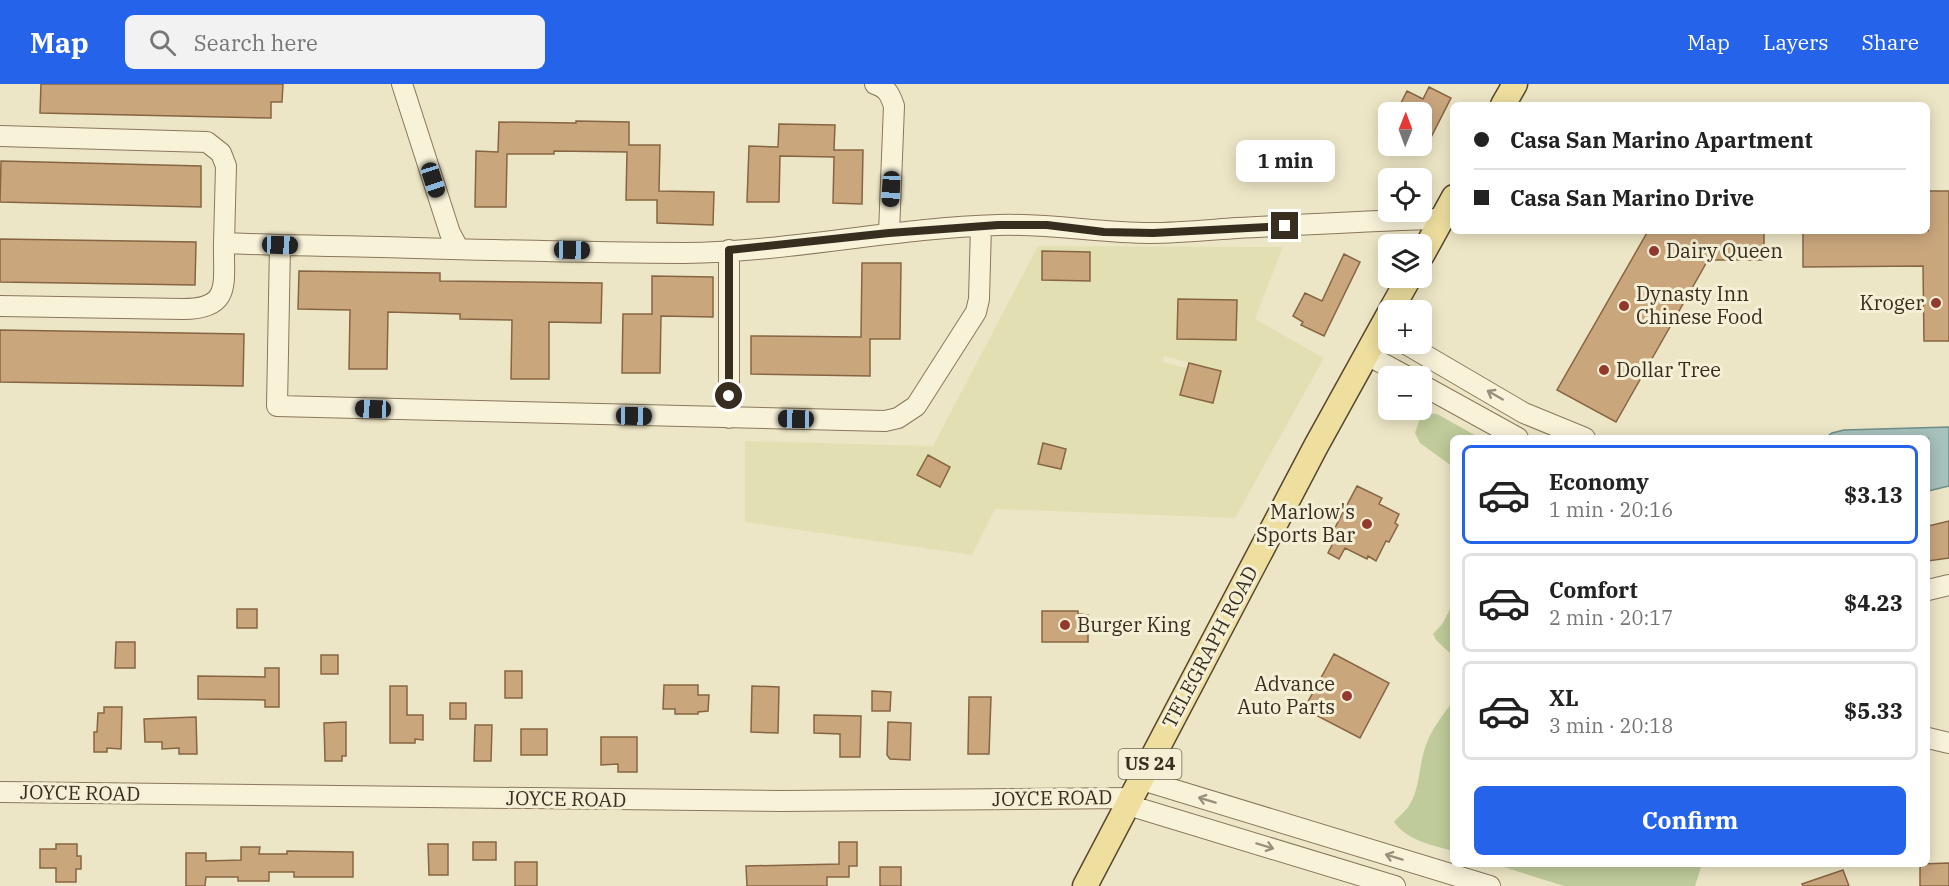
<!DOCTYPE html>
<meta charset="utf-8">
<style>
:root{--surface:#fff;--page:#f2f2f2;--text:#222;--muted:#767676;--line:#e0e0e0;--accent:#2563eb}
body{margin:0;font-family:"IBM Plex Serif",serif;background:var(--page);color:var(--text);height:100vh;display:flex;flex-direction:column;font-size:22px;white-space:nowrap}
*{box-sizing:border-box;margin:0}
p{font-size:20px;color:var(--muted)}
.icon{flex:none;width:33px;height:33px;fill:none;stroke:currentColor;stroke-width:2;stroke-linecap:round;stroke-linejoin:round}
.map{position:relative;flex:1;overflow:hidden}
.sheet{position:absolute;left:1450px;top:351px;width:480px;height:432px;display:flex;flex-direction:column;background:var(--surface);border-radius:9px;box-shadow:0 3px 15px #0003}
.sheet>*{flex:none}
.banner{position:absolute;left:1450px;top:18px;width:480px;height:132px;border-radius:9px;box-shadow:0 3px 15px #0003;display:grid;align-content:center;height:132px;padding:0 24px;background:var(--surface)}
.needle{width:39px;rotate:1deg}
.buttons{position:absolute;left:1378px;top:18px;display:grid;gap:12px}
.buttons a{display:grid;place-items:center;width:54px;height:54px;border-radius:9px;background:var(--surface);box-shadow:0 3px 15px #0003;font-size:30px}
.end{position:absolute;width:27px;height:27px;margin:-14px;border:8px solid #382e1f;background:#fff;box-shadow:0 0 0 3px #fff}
.from{border-radius:50%}
.bubble{position:absolute;height:42px;border-radius:9px;background:var(--surface);box-shadow:0 3px 15px #0003;font-size:20px;font-weight:700;line-height:42px;text-align:center}
.car{position:absolute;width:18px;height:36px;margin:-18px -9px;border-radius:8px;box-shadow:0 0 4px 2px #0007;background:linear-gradient(#222 24%,#8ab4d8 0 40%,#222 0 76%,#8ab4d8 0 86%,#222 0)}
.banner b{display:flex;align-items:center;gap:21px;height:57px;font-size:22px}
.banner b+b{border-top:2px solid var(--line)}
.banner i{width:15px;height:15px;background:var(--text)}
ul{padding:10px 0 0;list-style:none}
li{display:flex;align-items:center;gap:18px;height:99px;margin:0 12px 9px;padding:0 12px;border:3px solid var(--line);border-radius:9px}
li div{flex:1}
li b{display:block;font-size:22px}
li em{font-style:normal;font-weight:700}
li.active{border-color:var(--accent)}
li>.icon{width:54px;height:54px;stroke-width:1.5}
.cta{display:flex;gap:12px;margin-top:auto;padding:12px 24px}
.cta a{flex:1;height:69px;border-radius:9px;background:var(--accent);color:#fff;font-size:24px;font-weight:700;line-height:69px;text-align:center}
header{display:flex;align-items:center;gap:36px;box-sizing:border-box;height:84px;padding:0 30px;background:var(--accent);color:#fff}
header strong{font-size:28px}
nav{display:flex;gap:33px;margin-inline-start:auto;font-size:21px}
.search{width:420px;height:54px;background:var(--page);display:flex;align-items:center;gap:15px;box-sizing:border-box;padding:0 21px;border-radius:9px;color:var(--muted);font-size:22px}
.map>svg:first-child{display:block}
.farmland{fill:#e2e0b3;fill-rule:evenodd}
.green{fill:#bfcb9a}
.water{fill:#a7c1bc;stroke:#6e8f8a;stroke-width:1.5}
.building{fill:#caa67d;stroke:#866543;stroke-width:1.5}
.lines{fill:none;stroke-linecap:round;stroke-linejoin:round}
.minor-casing{stroke:#88785c;stroke-width:22}
.major-casing{stroke:#564630;stroke-width:27}
.minor{stroke:#f8f2d9;stroke-width:20}
.major{stroke:#eedf9f;stroke-width:24}
.oneway{stroke:#98907c}
.route{stroke:#382e1f;stroke-width:8}
.poi-dot{fill:#94392e;stroke:#f4efd5;stroke-width:2}
.labels{text-anchor:middle;stroke-width:6;stroke-linejoin:round;paint-order:stroke}
.shield{fill:#f4efd5;stroke:#706856;stroke-width:1.5}
.shield-label{font-size:18px;font-weight:bold;fill:#382e1f}
.poi-label{font-size:20px;fill:#382e1f;stroke:#f4efd5;text-anchor:start}
.street-label{font-size:20px;fill:#382e1f;stroke:#f4efd5}
</style>
<header>
<strong>Map</strong>
<div class="search"><svg class="icon" aria-label="search" viewBox="0 0 24 24"><circle cx="10" cy="10" r="6"/><path d="M15 15l6 6"/></svg>Search here</div>
<nav><a>Map</a><a>Layers</a><a>Share</a></nav>
</header>
<div class="map">
<svg width="1949" height="802" viewBox="0 0 1949 802">
<rect width="100%" height="100%" fill="#ede6c6"/>
<path class="farmland" d="M1038,162L1283,163L1255,235L1324,274L1235,434L995,425L972,471L745,438V357L933,362ZM1042,168H1090V196H1042ZM1178,215L1237,216L1236,256L1177,255ZM1164,272L1221,287L1213,319L1181,311L1187,284L1163,278ZM928,371L950,383L940,403L917,391Z"/>
<path class="green" d="M1425,329L1437,330L1480,354H1454L1453,383L1420,359L1415,349L1419,337Z
M1453,519V572L1436,556L1433,550L1443,539Z
M1453,617V767C1432,761 1408,757 1394,738C1399,732 1406,727 1410,720C1420,704 1419,679 1426,661C1432,644 1443,631 1453,617Z
M1494,780H1702L1695,802H1564Z"/>
<path class="water" d="M1949,343V402L1928,407V354H1825L1832,349L1844,346Z"/>
<path class="building" d="M41,0H283L282,18H271V34L40,29Z
M1429,3L1451,14L1422,71V28H1414L1400,21L1407,7L1423,15Z
M576,37L629,38V61H660L659,107L714,108L713,141L657,139V116H626L627,68L554,67V70H507L506,123H475L476,67L498,68L499,38L576,39Z
M779,40L835,41L834,66H863L862,120L833,119L834,73L780,72L779,118H747L749,62L778,63Z
M1,77L201,82V123L0,118Z
M1928,107H1949V257H1924L1923,182L1803,183V147H1928Z
M1648,147H1764V176H1708L1616,338L1557,306Z
M0,155L196,158L195,201L0,198Z
M1042,167L1090,168V197L1042,196Z
M1344,170L1360,178L1324,252L1301,241L1303,238L1293,232L1305,209L1322,217Z
M862,179H901L900,255H870V292L751,290V252L861,253Z
M299,187L440,189V197L602,199L601,239L549,238V295H511L512,236L460,235V230L388,228L387,285H349L350,226L298,225Z
M652,192L713,193V233L661,232L660,289H622L623,230H652Z
M1178,215L1237,216L1236,256L1177,255Z
M0,246L244,250L243,302L0,298Z
M1189,279L1221,287L1213,319L1180,311Z
M1043,359L1066,365L1061,385L1038,380Z
M928,371L950,383L940,403L917,391Z
M1357,402L1382,414L1379,420L1399,430L1395,439L1398,441L1389,458L1386,457L1376,477L1368,472L1367,475L1345,464L1339,475L1328,469L1334,457L1329,455Z
M1949,437V474L1928,477V442Z
M237,525H257V544H237Z
M1042,527H1078V530L1088,531V558H1042Z
M116,558H135V584H115Z
M1334,570L1389,599L1360,654L1304,625Z
M321,571H338V590H321Z
M265,584H279V623H265V616L198,615V592L265,593Z
M505,587H522V614H505Z
M664,601H698V611H709L708,627L698,628V630H675V625H663Z
M390,602H407V631H423V656L415,655V659H390Z
M752,602L779,603L778,649L751,648Z
M872,607L891,608L890,627H872Z
M969,613H991L989,670H968Z
M450,619H466V635H450Z
M104,623H122L121,665L107,664V668H94V648H97L98,629H104Z
M814,631L861,632L860,673H840V650L814,649Z
M196,633L197,670H179V664L162,665V658H145L144,635Z
M346,638V672H342V677H325L324,639Z
M888,638L911,639L910,676L890,675L887,671Z
M475,641H492L491,677H474Z
M521,645H547V671H521Z
M601,653H637V688H618V680L601,681Z
M473,758H496V776H473Z
M839,758H857V782H849V793H827V802H747L746,782L839,780Z
M56,760H77V772H81V785H76V798H56V784H40V765H56Z
M428,760H448V791H429Z
M241,763H260L259,770H287V767L353,768V793H294V788H269V797H238V793H206L205,802H186V769H206V777L241,776Z
M515,778H537V802H515Z
M1949,779V802H1920V780Z
M880,783H901V802H880Z
M1843,786L1849,802H1803L1802,800Z"/>
<g class="lines">
<defs>
<path id="minor" d="M402,0L450,149L458,164
M875,0C887,4 890,10 894,22L889,149
M0,52L207,58L221,69L226,82L224,159L280,161
M981,142L979,215L976,228L916,322L898,334L885,337L277,322L280,161C415,163 549,169 684,169C789,168 893,144 998,141C1049,139 1099,149 1150,149C1179,149 1208,146 1237,144C1305,141 1374,136 1442,135
M729,166V334
M0,222L183,225C233,225 223,198 224,159
M1406,260L1524,329L1585,354
M1367,271L1406,292
M1422,301L1518,354
M1928,506L1949,501
M1928,654L1949,659
M1142,696L1490,802
M0,708L781,717L1133,714
M1128,721L1395,802"/>
<path id="major" d="M1503,21L1515,0
M1422,171L1454,113
M1391,226L1409,194
M1085,802L1316,362L1389,230"/>
</defs>
<use href="#minor" class="minor-casing"/>
<use href="#major" class="major-casing"/>
<use href="#minor" class="minor"/>
<use href="#major" class="major"/>
</g>
<defs><path id="oneway-shaft" d="M-6 0H5M1.5-3L5.5 0L1.5 3" fill="none" stroke-width="1.6" stroke-linecap="round" stroke-linejoin="round" transform="scale(1.5)"/></defs>
<g class="oneway">
<use href="#oneway-shaft" transform="translate(1495 311) rotate(-150)"/>
<use href="#oneway-shaft" transform="translate(1207 716) rotate(-163)"/>
<use href="#oneway-shaft" transform="translate(1265 762) rotate(17)"/>
<use href="#oneway-shaft" transform="translate(1394 773) rotate(-163)"/>
</g>
<g class="lines">
<path class="route" d="M729,312V166L889,149L998,141H1047L1104,148L1153,149L1285,142"/>
</g>
<g class="poi-dot">
<circle cx="1654" cy="167" r="6"/>
<circle cx="1936" cy="219" r="6"/>
<circle cx="1624" cy="222" r="6"/>
<circle cx="1604" cy="286" r="6"/>
<circle cx="1367" cy="440" r="6"/>
<circle cx="1065" cy="541" r="6"/>
<circle cx="1347" cy="612" r="6"/>
</g>
<g class="labels">
<rect class="shield" x="1118.5" y="665" width="63" height="30" rx="4.5"/>
<g class="shield-label">
<text x="1150" y="686">US 24</text>
</g>
<g class="poi-label">
<text x="1666" y="174">Dairy Queen</text>
<text x="1636" y="217">Dynasty Inn<tspan x="1636" dy="23">Chinese Food</tspan></text>
<text x="1924" y="226" text-anchor="end">Kroger</text>
<text x="1616" y="293">Dollar Tree</text>
<text x="1355" y="435" text-anchor="end">Marlow's<tspan x="1355" dy="23">Sports Bar</tspan></text>
<text x="1077" y="548">Burger King</text>
<text x="1335" y="607" text-anchor="end">Advance<tspan x="1335" dy="23">Auto Parts</tspan></text>
</g>
<g class="street-label">
<text transform="translate(1210 563) rotate(-62)" y="7">TELEGRAPH ROAD</text>
<text transform="translate(80 709) rotate(1)" y="7">JOYCE ROAD</text>
<text transform="translate(1052 714) rotate(-1)" y="7">JOYCE ROAD</text>
<text transform="translate(566 715) rotate(1)" y="7">JOYCE ROAD</text>
</g>
</g>
</svg>
<div class="buttons">
<a><svg class="needle" viewBox="-14 -14 28 28"><path d="M0-13l5 13h-10z" fill="#e53935"/><path d="M0 13l5-13h-10z" fill="#767676"/></svg></a>
<a><svg class="icon" aria-label="locate" viewBox="0 0 24 24"><circle cx="12" cy="12" r="6"/><path d="M12 2v4M12 18v4M2 12h4M18 12h4"/></svg></a>
<a><svg class="icon" aria-label="layers" viewBox="0 0 24 24"><path d="M12 4l9 5-9 5-9-5zM3 14l9 5 9-5"/></svg></a>
<a>+</a>
<a>−</a>
</div>
<i class="end from" style="left:729px;top:312px"></i>
<i class="end" style="left:1285px;top:142px"></i>
<div class="bubble" style="left:1236px;top:56px;width:99px">1 min</div>
<i class="car" style="left:433px;top:96px;rotate:162deg"></i>
<i class="car" style="left:891px;top:105px;rotate:183deg"></i>
<i class="car" style="left:280px;top:161px;rotate:92deg"></i>
<i class="car" style="left:572px;top:166px;rotate:91deg"></i>
<i class="car" style="left:373px;top:325px;rotate:272deg"></i>
<i class="car" style="left:634px;top:332px;rotate:91deg"></i>
<i class="car" style="left:796px;top:335px;rotate:271deg"></i>
<div class="banner">
<b><i class="from"></i>Casa San Marino Apartment</b>
<b><i></i>Casa San Marino Drive</b>
</div>
<section class="sheet">
<ul>
<li class="active"><svg class="icon" aria-label="car" viewBox="0 0 24 24"><path d="M5 17H2v-5l4-1 3-4h7l3 4 3 1v5h-3M9 17h6M6 11h13"/><circle cx="7" cy="17" r="2"/><circle cx="17" cy="17" r="2"/></svg><div><b>Economy</b><p>1 min · 20:16</p></div><em>$3.13</em></li>
<li><svg class="icon" aria-label="car" viewBox="0 0 24 24"><path d="M5 17H2v-5l4-1 3-4h7l3 4 3 1v5h-3M9 17h6M6 11h13"/><circle cx="7" cy="17" r="2"/><circle cx="17" cy="17" r="2"/></svg><div><b>Comfort</b><p>2 min · 20:17</p></div><em>$4.23</em></li>
<li><svg class="icon" aria-label="car" viewBox="0 0 24 24"><path d="M5 17H2v-5l4-1 3-4h7l3 4 3 1v5h-3M9 17h6M6 11h13"/><circle cx="7" cy="17" r="2"/><circle cx="17" cy="17" r="2"/></svg><div><b>XL</b><p>3 min · 20:18</p></div><em>$5.33</em></li>
</ul>
<div class="cta"><a>Confirm</a></div>
</section>
</div>
